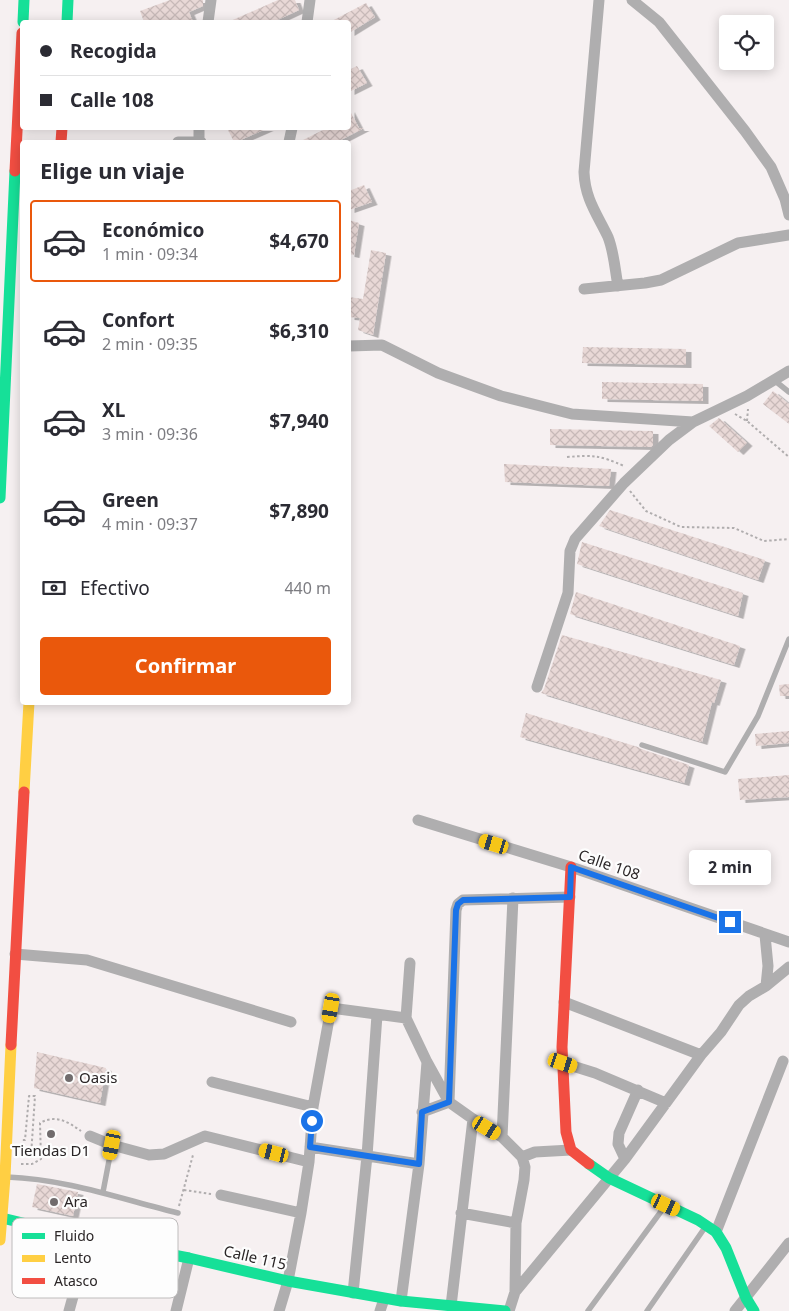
<!DOCTYPE html>
<html lang="es">
<meta charset="utf-8">
<style>
:root{--surface:#fff;--page:#f7f7f7;--text:#2b2b33;--muted:#7c7c81;--line:#e1e1e2;--accent:#ea580c}
body{margin:0;font-family:"Noto Sans",sans-serif;background:var(--page);color:var(--text);height:100vh;display:flex;flex-direction:column;font-size:19px;white-space:nowrap}
*{box-sizing:border-box;margin:0}
p{font-size:16px;color:var(--muted)}
.icon{flex:none;width:28px;height:28px;fill:none;stroke:currentColor;stroke-width:2;stroke-linecap:round;stroke-linejoin:round}
.map{position:relative;flex:1;overflow:hidden}
.sheet{position:absolute;left:20px;top:140px;width:331px;height:565px;display:flex;flex-direction:column;background:var(--surface);border-radius:5px;box-shadow:0 2px 12px #0003}
.sheet>*{flex:none}
.guide{position:absolute;left:20px;top:20px;width:331px;height:110px;border-radius:5px;box-shadow:0 2px 12px #0003;display:grid;align-content:center;height:110px;padding:0 20px;background:var(--surface)}
.tools{position:absolute;left:719px;top:15px;display:grid;gap:10px}
.tools a{display:grid;place-items:center;width:55px;height:55px;border-radius:5px;background:var(--surface);box-shadow:0 2px 12px #0003;font-size:25px}
.end{position:absolute;width:22px;height:22px;margin:-11px;border:6px solid #1a73e8;background:#fff;box-shadow:0 0 0 2px #fff}
.from{border-radius:50%}
.bubble{position:absolute;height:35px;border-radius:5px;background:var(--surface);box-shadow:0 2px 12px #0003;font-size:16px;font-weight:700;line-height:35px;text-align:center}
.car{position:absolute;width:15px;height:30px;margin:-15px -8px;border-radius:6px;box-shadow:0 0 4px 1px #0007;background:linear-gradient(#f5c518 24%,#345 0 40%,#f5c518 0 76%,#345 0 86%,#f5c518 0)}
.guide b{display:flex;align-items:center;gap:18px;height:48px;font-size:19px}
.guide b+b{border-top:1px solid var(--line)}
.guide i{width:12px;height:12px;background:var(--text)}
ul{padding:0;list-style:none}
li{display:flex;align-items:center;gap:15px;height:82px;margin:0 10px 8px;padding:0 10px;border:2px solid transparent;border-radius:5px}
li div{flex:1}
li b{display:block;font-size:19px}
li em{font-style:normal;font-weight:700}
li.on{border-color:var(--accent)}
li>.icon{width:45px;height:45px;stroke-width:1.5}
h2{padding:0 20px;font-size:22px;line-height:60px}
.pay{display:flex;align-items:center;gap:12px;height:55px;padding:0 20px;font-size:19px}
.pay p{margin-inline-start:auto}
.primary-button{display:flex;gap:10px;margin-top:auto;padding:10px 20px}
.primary-button a{flex:1;height:58px;border-radius:5px;background:var(--accent);color:#fff;font-size:20px;font-weight:700;line-height:58px;text-align:center}
.map>svg:first-child{display:block}
.building{fill:url(#building-cross-hatch);filter:url(#shadow)}
.lines{fill:none;stroke-linecap:round;stroke-linejoin:round}
.path{stroke:#b0adae;stroke-width:2;stroke-dasharray:2.5 2.5;stroke-linecap:butt}
.lane{stroke:#afaeaf;stroke-width:5.5}
.street{stroke:#afaeaf;stroke-width:11}
.fast{stroke:#16e098;stroke-width:11}
.slow{stroke:#ffcf43;stroke-width:11}
.jam{stroke:#f24e42;stroke-width:11}
.route{stroke:#1a73e8;stroke-width:6}
.poi-dot{fill:#716c6d;stroke:#fdfdfd;stroke-width:2}
.labels{text-anchor:middle;stroke-width:4.5;stroke-linejoin:round;paint-order:stroke}
.street-label{font-size:15px;fill:#2a2526;stroke:#fdfdfd}
.poi-label{font-size:15px;fill:#2a2526;stroke:#fdfdfd;text-anchor:start}
.key{fill:#fdfdfd;stroke:#bebcbc;stroke-width:1}
.key-label{font-size:14px;fill:#2a2526}
</style>
<div class="map">
<svg width="789" height="1311" viewBox="0 0 789 1311">
<defs>
<pattern id="building-cross-hatch" width="8" height="8" patternUnits="userSpaceOnUse" patternTransform="scale(1.25)"><rect width="8" height="8" fill="#e8d8d6"/><path d="M0 0l8 8M0 8l8-8" fill="none" stroke="#c7b9b8"/></pattern>
<filter id="shadow"><feDropShadow dx="5.5" dy="3" stdDeviation="0" flood-color="#0004"/></filter>
</defs>
<rect width="100%" height="100%" fill="#f6f0f1"/>
<path class="building" d="M170,0H203V6L189,12L193,22H144L140,11Z
M278,0H295L299,10L273,22H228Z
M366,3L375,17L349,33V22H330Z
M357,66L367,83L349,92V70Z
M349,109L359,128H364L337,142H299L327,128H349Z
M227,128H268L236,142H234Z
M364,185L372,202L349,210V191Z
M349,220L359,223L354,255L349,254Z
M371,250L386,253L373,335L358,330L360,318L349,317V297L363,299Z
M583,347L686,349V365L582,363Z
M602,382L703,384V401L602,399Z
M773,391L789,404V424L763,404Z
M719,418L747,443L738,452L709,426Z
M550,429L653,431V445L651,447L550,445Z
M504,464L611,469L609,486L505,482Z
M610,510L765,560L758,580L599,526Z
M582,542L743,593L738,616L577,564Z
M576,592L740,646L734,665L570,614Z
M562,635L721,680L714,703L712,702L702,742L541,693L544,689Z
M789,684V696H780L779,685Z
M526,713L638,747L641,749L689,765L684,783L520,737Z
M789,731V743L756,746L755,734Z
M789,775V797L740,800L738,779Z
M37,1052L106,1068L100,1103L34,1088Z
M37,1184L78,1192L73,1216L32,1207Z"/>
<g class="lines">
<path class="path" d="M735,414L747,421L789,457
M747,421L748,409
M567,457C594,455 599,455 624,466
M630,491L646,511L681,527L734,528L764,541L789,539
M21,1155L31,1156L35,1096H29L25,1140H22
M21,1164H32L41,1159L40,1123C56,1114 68,1122 81,1131
M184,1190L211,1194
M179,1206L193,1155
M171,1240L176,1220"/>
<path class="lane" d="M774,380L789,392
M642,745L725,772L758,716L789,639
M7,1177C66,1179 121,1199 178,1213
M103,1192L112,1145
M588,1311L665,1206
M647,1311L706,1226"/>
<path class="street" d="M599,0L584,172C585,199 597,214 608,237C614,252 615,270 618,286
M632,0L659,22L745,131L771,167L785,199L789,215
M208,22L211,0
M307,22L310,0
M178,142H201
M199,142V128
M289,142L292,128
M584,289L645,283L661,280L738,243L789,235
M349,346L382,345L438,373L501,396L572,414L693,422
M537,687L568,593L570,551L575,539L624,483L669,440L693,422L747,396L789,371
M418,820L571,867L789,942
M765,935L768,966L766,986
M15,954L87,960L291,1022
M410,963L406,1018L427,1062L449,1102L473,1119L502,1137L522,1157L525,1167L524,1180L516,1223L515,1292
M564,1002L701,1055
M563,1063L595,1073L666,1103
M212,1082L313,1107
M422,1112L449,1102L456,910L458,904L463,900L570,897
M90,1136L112,1145L149,1155L164,1154L205,1136L309,1162
M502,1137L513,898
M310,1147L419,1164
M522,1157L535,1152L571,1150
M625,1159L618,1144L619,1133L638,1090
M221,1195L301,1213
M461,1213L516,1223
M716,1232L783,1061
M353,1293L367,1156L377,1015
M401,1301L419,1164L427,1062
M451,1306L473,1119
M69,1311L89,1239
M176,1311L189,1258
M279,1311L288,1281L301,1213L309,1162L313,1107L331,1008L406,1018
M380,1311L384,1299
M509,1311L515,1292L625,1159L701,1055L721,1032L739,1005L749,996L766,986L789,967
M735,1311L789,1243"/>
<path class="fast" d="M23,22L24,0
M67,22L68,0
M0,498L15,171
M589,1164L609,1178L698,1220L716,1232L726,1248L746,1298L754,1311
M2,1218L89,1239L189,1258L288,1281L401,1301L505,1311"/>
<path class="slow" d="M24,792L29,702
M0,1240L5,1177L11,1045"/>
<path class="jam" d="M61,142L62,128
M15,171L22,33
M571,867L562,1047L566,1132L571,1150L589,1164
M11,1045L24,792"/>
</g>
<g class="lines">
<path class="route" d="M312,1121L310,1147L419,1164L422,1112L449,1102L456,910L458,904L463,900L570,897L571,867L730,922"/>
</g>
<g class="poi-dot">
<circle cx="69" cy="1078" r="5"/>
<circle cx="51" cy="1134" r="5"/>
<circle cx="54" cy="1202" r="5"/>
</g>
<g class="labels">
<g class="street-label">
<text transform="translate(609 865) rotate(19)" y="5">Calle 108</text>
<text transform="translate(255 1258) rotate(13)" y="5">Calle 115</text>
</g>
<g class="poi-label">
<text x="79" y="1083">Oasis</text>
<text x="51" y="1156" text-anchor="middle">Tiendas D1</text>
<text x="64" y="1207">Ara</text>
</g>
</g>
<rect x="12" y="1218" width="166" height="80" rx="8" class="key"/>
<rect x="22" y="1233" width="23" height="6" fill="#16e098"/>
<rect x="22" y="1255" width="23" height="7" fill="#ffcf43"/>
<rect x="22" y="1278" width="23" height="6" fill="#f24e42"/>
<g class="key-label">
<text x="54" y="1241">Fluido</text>
<text x="54" y="1263">Lento</text>
<text x="54" y="1286">Atasco</text>
</g>
</svg>
<div class="tools">
<a><svg class="icon" aria-label="locate" viewBox="0 0 24 24"><circle cx="12" cy="12" r="6"/><path d="M12 2v4M12 18v4M2 12h4M18 12h4"/></svg></a>
</div>
<i class="end from" style="left:312px;top:1121px"></i>
<i class="end" style="left:730px;top:922px"></i>
<div class="bubble" style="left:689px;top:850px;width:82px">2 min</div>
<i class="car" style="left:494px;top:844px;rotate:287deg"></i>
<i class="car" style="left:331px;top:1008px;rotate:190deg"></i>
<i class="car" style="left:563px;top:1063px;rotate:108deg"></i>
<i class="car" style="left:487px;top:1128px;rotate:121deg"></i>
<i class="car" style="left:112px;top:1145px;rotate:191deg"></i>
<i class="car" style="left:274px;top:1153px;rotate:284deg"></i>
<i class="car" style="left:666px;top:1205px;rotate:115deg"></i>
<div class="guide">
<b><i class="from"></i>Recogida</b>
<b><i></i>Calle 108</b>
</div>
<section class="sheet">
<h2>Elige un viaje</h2>
<ul>
<li class="on"><svg class="icon" aria-label="car" viewBox="0 0 24 24"><path d="M5 17H2v-5l4-1 3-4h7l3 4 3 1v5h-3M9 17h6M6 11h13"/><circle cx="7" cy="17" r="2"/><circle cx="17" cy="17" r="2"/></svg><div><b>Económico</b><p>1 min · 09:34</p></div><em>$4,670</em></li>
<li><svg class="icon" aria-label="car" viewBox="0 0 24 24"><path d="M5 17H2v-5l4-1 3-4h7l3 4 3 1v5h-3M9 17h6M6 11h13"/><circle cx="7" cy="17" r="2"/><circle cx="17" cy="17" r="2"/></svg><div><b>Confort</b><p>2 min · 09:35</p></div><em>$6,310</em></li>
<li><svg class="icon" aria-label="car" viewBox="0 0 24 24"><path d="M5 17H2v-5l4-1 3-4h7l3 4 3 1v5h-3M9 17h6M6 11h13"/><circle cx="7" cy="17" r="2"/><circle cx="17" cy="17" r="2"/></svg><div><b>XL</b><p>3 min · 09:36</p></div><em>$7,940</em></li>
<li><svg class="icon" aria-label="car" viewBox="0 0 24 24"><path d="M5 17H2v-5l4-1 3-4h7l3 4 3 1v5h-3M9 17h6M6 11h13"/><circle cx="7" cy="17" r="2"/><circle cx="17" cy="17" r="2"/></svg><div><b>Green</b><p>4 min · 09:37</p></div><em>$7,890</em></li>
</ul>
<div class="pay"><svg class="icon" aria-label="cash" viewBox="0 0 24 24"><path d="M3 7h18v10H3z"/><circle cx="12" cy="12" r="2"/></svg>Efectivo<p>440 m</p></div>
<div class="primary-button"><a>Confirmar</a></div>
</section>
</div>
